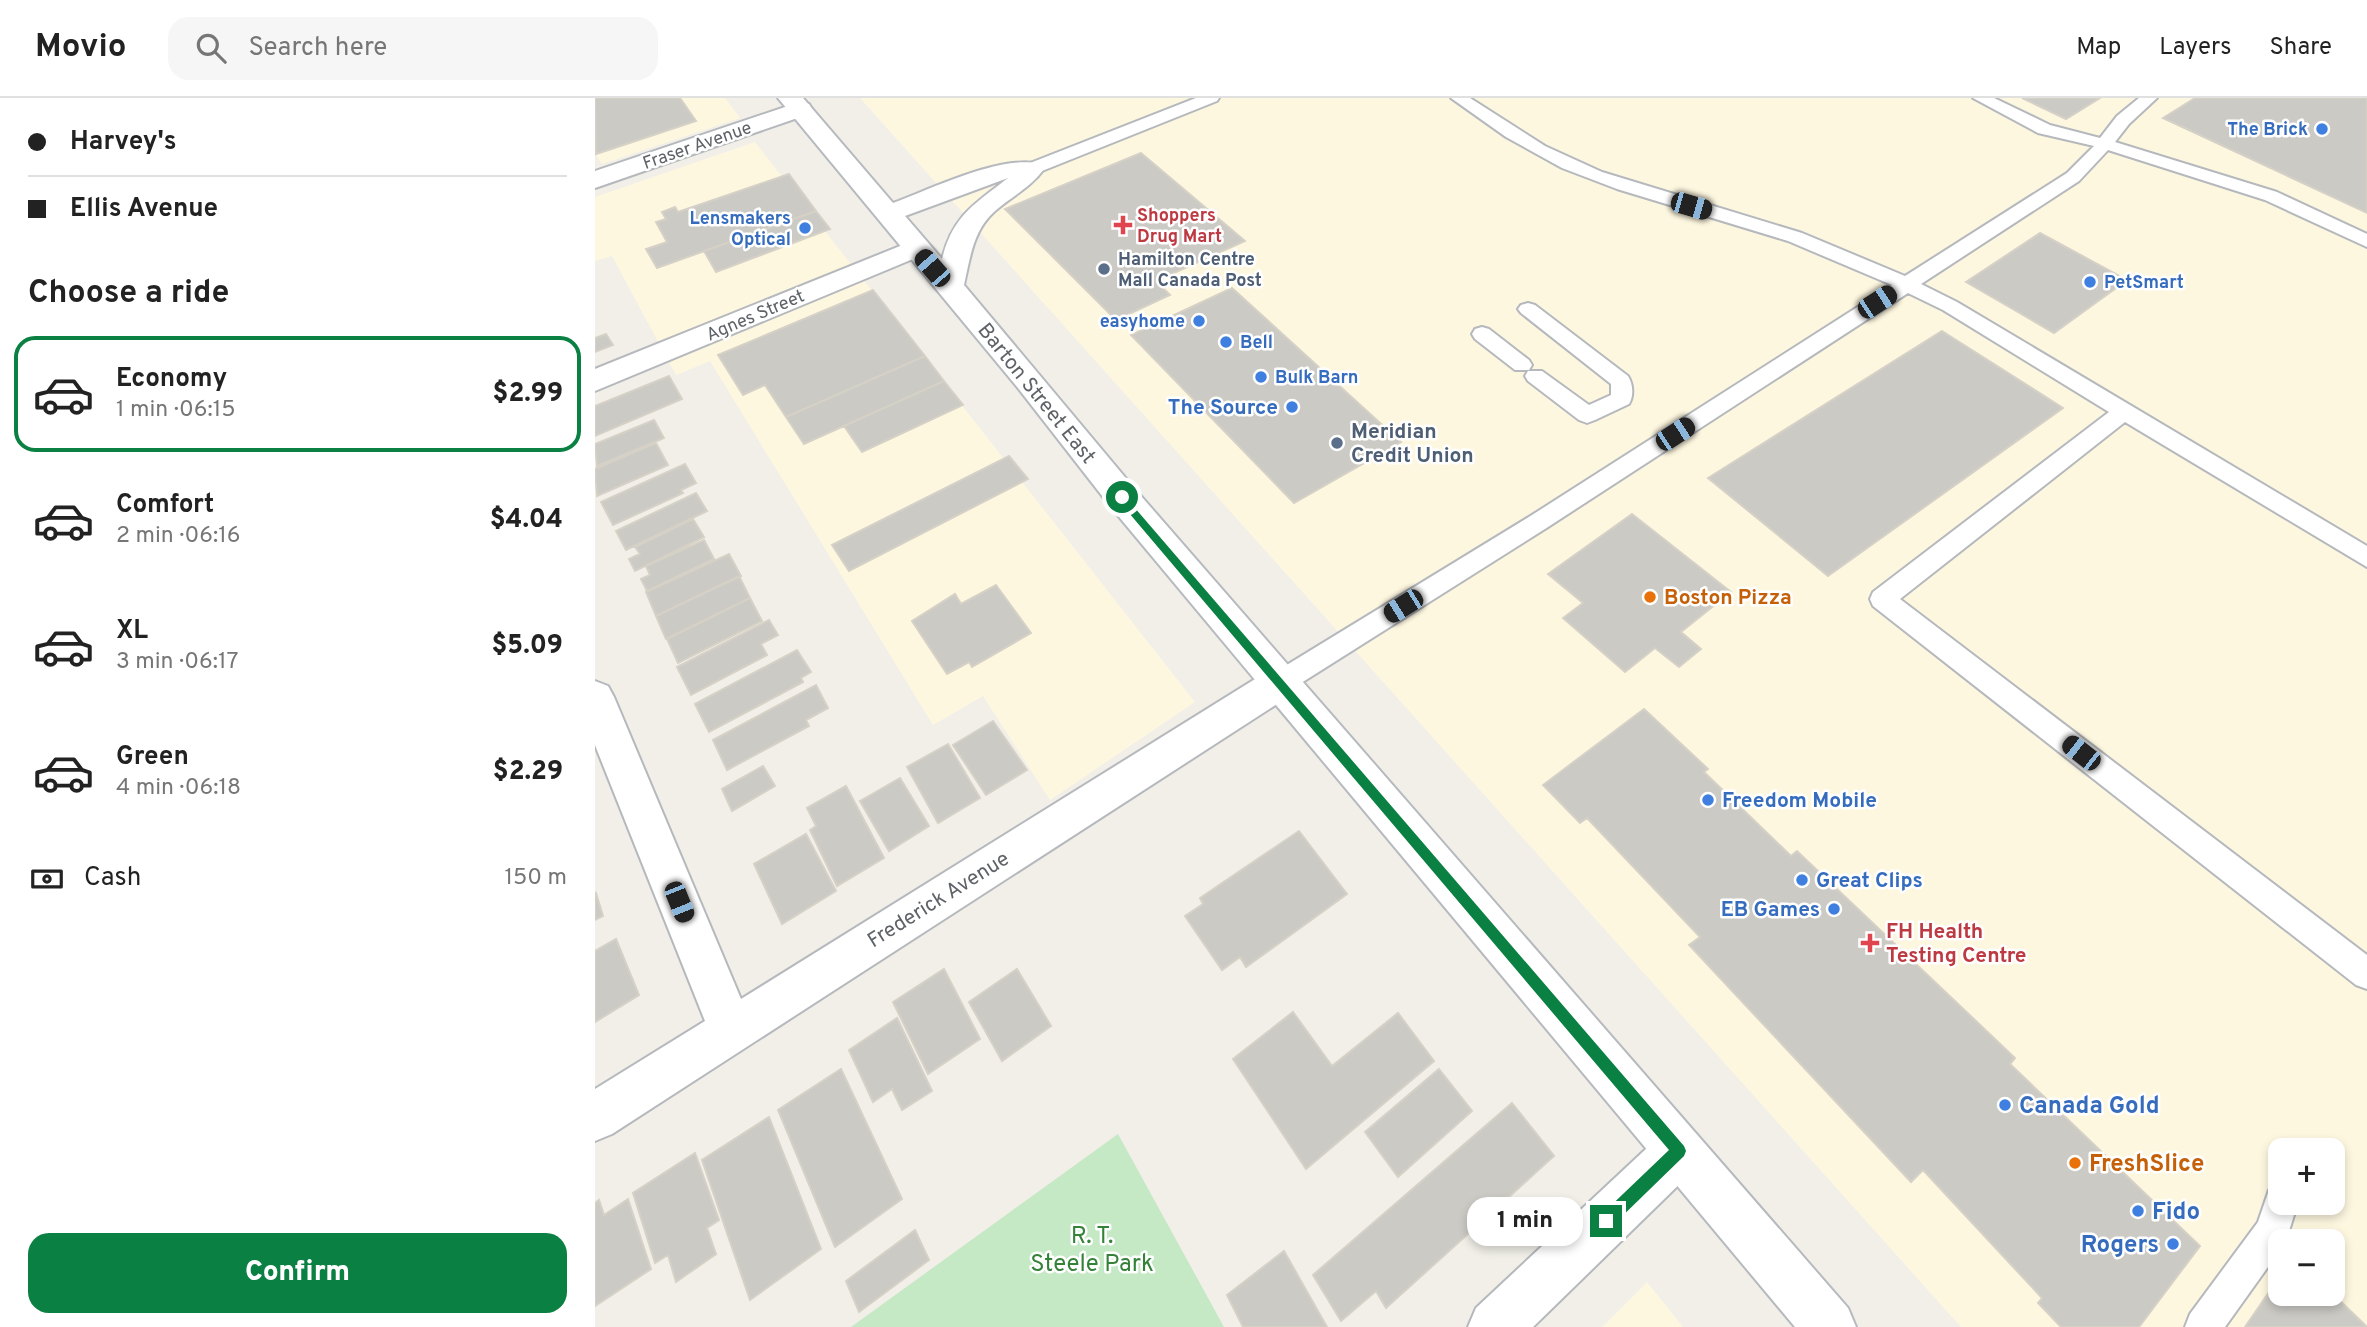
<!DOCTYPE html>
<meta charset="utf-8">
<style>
:root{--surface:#fff;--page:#f6f6f6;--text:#222;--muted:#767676;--line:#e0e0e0;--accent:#0b8043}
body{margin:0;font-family:Overpass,sans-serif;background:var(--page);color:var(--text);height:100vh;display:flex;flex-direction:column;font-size:26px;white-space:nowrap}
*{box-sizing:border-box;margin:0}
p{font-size:23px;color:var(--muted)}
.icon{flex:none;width:38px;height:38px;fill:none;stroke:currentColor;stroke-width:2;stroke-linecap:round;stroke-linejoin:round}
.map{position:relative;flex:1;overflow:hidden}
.panel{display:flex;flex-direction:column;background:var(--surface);width:595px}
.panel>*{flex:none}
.guide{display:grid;align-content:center;height:154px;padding:0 28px;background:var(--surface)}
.controls{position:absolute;left:1673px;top:1040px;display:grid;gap:14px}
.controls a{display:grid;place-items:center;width:77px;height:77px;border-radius:14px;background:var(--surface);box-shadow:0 4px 10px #0003;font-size:35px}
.end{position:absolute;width:32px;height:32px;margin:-16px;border:9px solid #0b8043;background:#fff;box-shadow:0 0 0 4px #fff}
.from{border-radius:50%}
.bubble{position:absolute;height:49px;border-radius:21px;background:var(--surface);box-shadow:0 4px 10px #0003;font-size:23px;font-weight:800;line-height:49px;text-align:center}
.car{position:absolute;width:21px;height:42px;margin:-21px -10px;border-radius:9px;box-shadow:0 0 5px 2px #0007;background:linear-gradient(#222 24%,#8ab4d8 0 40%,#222 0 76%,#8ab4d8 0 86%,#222 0)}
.guide b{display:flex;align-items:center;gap:24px;height:66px;font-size:26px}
.guide b+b{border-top:2px solid var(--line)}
.guide i{width:18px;height:18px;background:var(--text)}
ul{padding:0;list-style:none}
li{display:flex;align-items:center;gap:21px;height:116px;margin:0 14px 10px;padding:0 14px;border:4px solid transparent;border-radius:21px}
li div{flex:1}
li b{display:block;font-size:26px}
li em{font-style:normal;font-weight:800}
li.active{border-color:var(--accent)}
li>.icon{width:63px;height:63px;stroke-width:1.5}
h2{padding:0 28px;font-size:32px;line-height:84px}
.pay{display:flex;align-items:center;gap:18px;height:77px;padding:0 28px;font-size:26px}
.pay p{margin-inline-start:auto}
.button{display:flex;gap:14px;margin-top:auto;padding:14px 28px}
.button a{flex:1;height:80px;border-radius:21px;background:var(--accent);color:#fff;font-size:28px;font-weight:800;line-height:80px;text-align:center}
header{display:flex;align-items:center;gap:42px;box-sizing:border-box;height:98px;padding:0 35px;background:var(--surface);border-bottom:2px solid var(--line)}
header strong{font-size:33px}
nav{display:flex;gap:38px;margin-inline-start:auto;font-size:24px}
.search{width:490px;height:63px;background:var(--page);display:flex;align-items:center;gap:18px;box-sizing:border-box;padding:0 24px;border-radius:21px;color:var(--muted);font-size:26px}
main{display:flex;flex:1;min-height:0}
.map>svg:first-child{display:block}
.commercial{fill:#fef7e0;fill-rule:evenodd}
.green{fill:#c5e8c5}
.building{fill:#cccac5;stroke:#d6d1c6;stroke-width:2}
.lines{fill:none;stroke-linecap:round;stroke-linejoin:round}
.lane-casing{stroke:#b5b8bc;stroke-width:4}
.street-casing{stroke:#b5b8bc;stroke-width:4}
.secondary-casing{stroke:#b6babf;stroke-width:4}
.lane{fill:#fff;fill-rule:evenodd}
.street{fill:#fff;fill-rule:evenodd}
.secondary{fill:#fff;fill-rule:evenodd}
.route{fill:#0b8043}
.shop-dot{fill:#3f7fe0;stroke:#fff;stroke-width:2.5}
.health-dot{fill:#e0444e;stroke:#fff;stroke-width:2.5}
.service-dot{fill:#5c6f8a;stroke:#fff;stroke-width:2.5}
.food-dot{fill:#e8710a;stroke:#fff;stroke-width:2.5}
.labels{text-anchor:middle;stroke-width:5;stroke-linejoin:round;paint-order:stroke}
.far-shop-label{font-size:18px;font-weight:bold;fill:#366cbe;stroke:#fff;text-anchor:end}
.far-street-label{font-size:18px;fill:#5f6368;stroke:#fff}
.far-health-label{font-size:18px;font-weight:bold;fill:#be3a42;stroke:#fff;text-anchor:start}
.far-service-label{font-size:18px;font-weight:bold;fill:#4e5e75;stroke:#fff;text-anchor:start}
.street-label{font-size:21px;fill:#5f6368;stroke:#fff}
.shop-label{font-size:21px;font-weight:bold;fill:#366cbe;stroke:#fff;text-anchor:end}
.service-label{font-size:21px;font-weight:bold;fill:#4e5e75;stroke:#fff;text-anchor:start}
.food-label{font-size:21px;font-weight:bold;fill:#c56008;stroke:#fff;text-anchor:start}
.health-label{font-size:21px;font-weight:bold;fill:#be3a42;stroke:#fff;text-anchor:start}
.near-shop-label{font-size:24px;font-weight:bold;fill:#366cbe;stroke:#fff;text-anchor:start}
.near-food-label{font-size:24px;font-weight:bold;fill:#c56008;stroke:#fff;text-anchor:start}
.near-park-label{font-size:24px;fill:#348238;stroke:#fff}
</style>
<header>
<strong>Movio</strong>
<div class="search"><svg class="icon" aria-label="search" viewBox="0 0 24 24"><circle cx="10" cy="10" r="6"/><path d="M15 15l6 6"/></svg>Search here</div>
<nav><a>Map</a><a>Layers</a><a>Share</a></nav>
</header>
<main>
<section class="panel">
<div class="guide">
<b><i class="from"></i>Harvey's</b>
<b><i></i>Ellis Avenue</b>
</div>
<h2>Choose a ride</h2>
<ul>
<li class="active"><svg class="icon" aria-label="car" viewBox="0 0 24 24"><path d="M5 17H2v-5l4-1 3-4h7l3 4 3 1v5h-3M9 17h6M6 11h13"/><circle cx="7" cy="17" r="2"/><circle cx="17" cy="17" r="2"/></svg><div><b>Economy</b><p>1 min · 06:15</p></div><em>$2.99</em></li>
<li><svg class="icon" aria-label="car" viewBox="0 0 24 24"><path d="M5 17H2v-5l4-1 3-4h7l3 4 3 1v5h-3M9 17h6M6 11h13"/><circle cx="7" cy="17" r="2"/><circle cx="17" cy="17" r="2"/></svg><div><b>Comfort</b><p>2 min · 06:16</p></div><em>$4.04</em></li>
<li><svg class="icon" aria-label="car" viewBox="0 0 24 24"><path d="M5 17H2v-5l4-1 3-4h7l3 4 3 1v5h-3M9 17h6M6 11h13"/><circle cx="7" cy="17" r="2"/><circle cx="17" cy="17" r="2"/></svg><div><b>XL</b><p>3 min · 06:17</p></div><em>$5.09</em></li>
<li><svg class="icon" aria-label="car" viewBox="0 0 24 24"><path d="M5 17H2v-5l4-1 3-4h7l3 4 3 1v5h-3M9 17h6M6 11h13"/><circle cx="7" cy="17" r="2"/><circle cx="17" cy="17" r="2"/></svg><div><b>Green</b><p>4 min · 06:18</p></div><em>$2.29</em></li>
</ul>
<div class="pay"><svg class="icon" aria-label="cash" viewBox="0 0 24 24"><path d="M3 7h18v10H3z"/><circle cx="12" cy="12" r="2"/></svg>Cash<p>150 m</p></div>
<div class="button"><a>Confirm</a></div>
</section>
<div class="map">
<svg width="1772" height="1229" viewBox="0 0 1772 1229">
<rect width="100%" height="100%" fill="#f1efe8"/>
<path class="commercial" d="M0,0H130L145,20L7,66L0,56Z
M265,0H1772V1229H1366ZM1685,1052H1738V1104H1685ZM1685,1143H1738V1195H1685Z
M160,44L600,604L455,702L388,598L338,627L115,263L81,277L17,158L0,163V99Z
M1052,1184L1088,1229H1007Z"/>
<path class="green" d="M523,1036L629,1229H256Z"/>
<path class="building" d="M0,0H85L101,23L1,56Z
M1427,0H1505L1471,21Z
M1600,0H1772V115L1568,20Z
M546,55L650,143L561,183L575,197L521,222L410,111Z
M194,76L221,113L62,170L51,151L72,144L61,124L71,121L67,114L80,109L83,114Z
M221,113L235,131L121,174L109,153Z
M1445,135L1532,182L1459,235L1371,184Z
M637,190L806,344L699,405L536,237Z
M278,192L330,258L191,319L170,287L148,297L123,257Z
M1347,233L1468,310L1233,478L1113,380Z
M11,236L18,247L0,254V240Z
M330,258L349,283L209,346L191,319Z
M74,278L87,301L0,338V308Z
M349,283L368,307L267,354L249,328Z
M59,322L69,340L2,368L0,346Z
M61,345L73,367L2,398L0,371Z
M414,358L433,381L254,473L237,447Z
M90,366L101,385L86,392L88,395L18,427L6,404Z
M101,395L112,413L31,452L21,433Z
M1037,416L1136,494L1086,534L1106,551L1084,569L1060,550L1030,574L968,520L988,505L953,476Z
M98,421L109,439L40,473L34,461L45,456L40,449Z
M109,442L119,461L52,493L46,481L55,477L51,468Z
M134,456L146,478L61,518L51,494Z
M144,478L155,500L71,541L61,518Z
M401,487L436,535L377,569L374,564L352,576L317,523L360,496L366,506Z
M155,500L167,523L83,565L72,541Z
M174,522L183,537L166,546L172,557L96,597L82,569Z
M202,552L216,574L206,580L208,584L114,634L100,606Z
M221,587L233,610L211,622L214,628L132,672L118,642Z
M1049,611L1113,671L1109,674L1196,758L1202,753L1420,960L1415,966L1605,1148L1544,1229H1466L1443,1205L1447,1200L1328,1072L1316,1084L1094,847L1105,839L992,720L985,725L948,687Z
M398,623L432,672L391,697L358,647Z
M353,646L385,700L343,725L312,669Z
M168,668L180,688L137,713L127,691Z
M305,680L334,728L294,753L265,703Z
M251,688L289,760L242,788L215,732L221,728L212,710Z
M704,733L752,796L651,869L645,859L627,872L590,818L608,806L605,800Z
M211,736L241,793L187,826L159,766Z
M1,795L8,818L0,822V796Z
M21,841L44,897L0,924V853Z
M349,871L385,941L333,976L298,904Z
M422,871L456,928L407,963L374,904Z
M698,914L737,968L803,915L839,963L711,1071L638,961Z
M302,920L337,993L307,1012L297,991L278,1004L254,952Z
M246,971L307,1101L240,1149L183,1012Z
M844,971L877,1013L803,1079L770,1034Z
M917,1005L959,1058L791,1210L781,1193L746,1223L718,1177Z
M174,1019L226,1151L155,1202L107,1062Z
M100,1055L124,1122L112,1130L121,1156L81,1184L73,1157L60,1165L38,1095Z
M33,1101L56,1171L0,1208V1105L4,1102L9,1117Z
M320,1132L334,1162L264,1214L251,1183Z
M689,1153L732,1229H648L632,1197Z
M1685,1178V1195H1717L1729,1206L1737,1195L1772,1229H1650Z"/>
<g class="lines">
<defs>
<path id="lane" d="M601,0H624L622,3L442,75L436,76L427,71L430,67Z
M856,0H875L950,48L1007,74L1207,135L1310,178L1472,75L1499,48L1443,35L1378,0H1399L1455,27L1505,40L1522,18L1544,0H1562L1534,26L1520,44L1682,94L1772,136V149L1670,102L1513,52L1484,83L1326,186L1362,204L1772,448V469L1530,324L1305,501L1772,857V891L1761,887L1278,508L1275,501L1278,494L1514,314L1348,212L1313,195L953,429L695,592L686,595L677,592L673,584L677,576L937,417L1297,187L1193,143L1022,91L967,70L911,39Z
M933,205L940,207L1033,278C1038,286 1039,298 1034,306L1000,322L992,325L984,322L933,283L930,278L933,273H947L994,307L1016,297V286L926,215L923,211L926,207Z
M887,229L894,231L934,262L937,267L934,272H920L880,241L877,236L880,231Z
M1685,1087V1104H1703L1691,1143H1685V1152L1630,1229H1590L1595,1216L1663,1124L1674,1092Z"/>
<path id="street" d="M205,4L214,6L217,11L214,16L0,90V73Z
M320,142L330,144L334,150L330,156L0,293V271Z
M686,568L699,573L705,584L699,595L17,1036L0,1043V991L110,923L0,647V583L13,588L19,599L146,901L673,573Z
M1084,1029L1101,1036L1108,1053L1101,1070L938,1229H873L881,1210L1067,1036Z"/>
<path id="secondary" d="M183,0H208L298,105C336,91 407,56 445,66L449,71C435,90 417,98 400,113C378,132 375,160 369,187L539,390L1253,1210L1261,1229H1200L515,408L423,290ZM413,80C380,106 358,117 347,161L310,118Z"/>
</defs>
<use href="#lane" class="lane-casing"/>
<use href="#street" class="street-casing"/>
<use href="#secondary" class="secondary-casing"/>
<use href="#lane" class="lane"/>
<use href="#street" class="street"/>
<use href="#secondary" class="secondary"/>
</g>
<path class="route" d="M527,395L1089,1048L1091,1053L1089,1058L1016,1129L1011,1131L1005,1129L1003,1123L1005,1118L1074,1052L523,402L522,399Z"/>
<g class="shop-dot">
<circle cx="1727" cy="31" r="7"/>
<circle cx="210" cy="130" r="7"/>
<circle cx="1495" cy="184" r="7"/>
<circle cx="604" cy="223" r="7"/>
<circle cx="631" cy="244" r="7"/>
<circle cx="666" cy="279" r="7"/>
<circle cx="697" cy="309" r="7"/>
<circle cx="1113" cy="702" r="7"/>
<circle cx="1207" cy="782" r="7"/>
<circle cx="1239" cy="811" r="7"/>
<circle cx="1410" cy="1007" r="7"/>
<circle cx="1543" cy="1113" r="7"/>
<circle cx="1578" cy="1146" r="7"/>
</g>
<g class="health-dot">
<path d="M524.5 116.5h7v7h7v7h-7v7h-7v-7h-7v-7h7z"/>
<path d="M1271.5 834.5h7v7h7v7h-7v7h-7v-7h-7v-7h7z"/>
</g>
<g class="service-dot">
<circle cx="509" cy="171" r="7"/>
<circle cx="742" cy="345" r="7"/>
</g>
<g class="food-dot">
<circle cx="1055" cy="499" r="7"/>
<circle cx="1480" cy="1065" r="7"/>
</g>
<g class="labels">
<g class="far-shop-label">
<text x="1713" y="37">The Brick</text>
<text x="196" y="126">Lensmakers<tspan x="196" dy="21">Optical</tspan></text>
<text x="1509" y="190" text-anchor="start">PetSmart</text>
<text x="590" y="229">easyhome</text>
<text x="645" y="250" text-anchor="start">Bell</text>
<text x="680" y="285" text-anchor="start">Bulk Barn</text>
</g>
<g class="far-street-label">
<text transform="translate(102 47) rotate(-19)" y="6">Fraser Avenue</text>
<text transform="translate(160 217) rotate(-23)" y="6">Agnes Street</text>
</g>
<g class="far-health-label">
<text x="542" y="123">Shoppers<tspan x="542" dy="21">Drug Mart</tspan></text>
</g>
<g class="far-service-label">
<text x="523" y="167">Hamilton Centre<tspan x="523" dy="21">Mall Canada Post</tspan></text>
</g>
<g class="street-label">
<text transform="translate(442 295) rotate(51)" y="7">Barton Street East</text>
<text transform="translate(343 801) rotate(-32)" y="7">Frederick Avenue</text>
</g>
<g class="shop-label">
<text x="683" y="316">The Source</text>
<text x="1127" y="709" text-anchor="start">Freedom Mobile</text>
<text x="1221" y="789" text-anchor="start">Great Clips</text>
<text x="1225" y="818">EB Games</text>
</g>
<g class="service-label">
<text x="756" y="340">Meridian<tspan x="756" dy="24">Credit Union</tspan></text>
</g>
<g class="food-label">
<text x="1069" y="506">Boston Pizza</text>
</g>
<g class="health-label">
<text x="1291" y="840">FH Health<tspan x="1291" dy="24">Testing Centre</tspan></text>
</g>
<g class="near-shop-label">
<text x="1424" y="1015">Canada Gold</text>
<text x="1557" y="1121">Fido</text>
<text x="1564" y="1154" text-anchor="end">Rogers</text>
</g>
<g class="near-food-label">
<text x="1494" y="1073">FreshSlice</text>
</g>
<g class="near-park-label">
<text x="497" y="1145">R. T.<tspan x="497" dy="28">Steele Park</tspan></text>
</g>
</g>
</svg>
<div class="controls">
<a>+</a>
<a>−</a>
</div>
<i class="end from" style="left:527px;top:399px"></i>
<i class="end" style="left:1011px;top:1123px"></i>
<div class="bubble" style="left:872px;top:1099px;width:116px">1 min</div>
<i class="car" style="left:1096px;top:108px;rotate:106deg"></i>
<i class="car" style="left:337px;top:170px;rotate:319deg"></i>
<i class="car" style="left:1282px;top:204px;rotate:57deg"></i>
<i class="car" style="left:1080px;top:336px;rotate:57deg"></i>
<i class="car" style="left:808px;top:508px;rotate:238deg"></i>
<i class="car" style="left:1486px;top:655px;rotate:308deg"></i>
<i class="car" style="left:84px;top:804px;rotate:158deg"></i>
</div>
</main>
